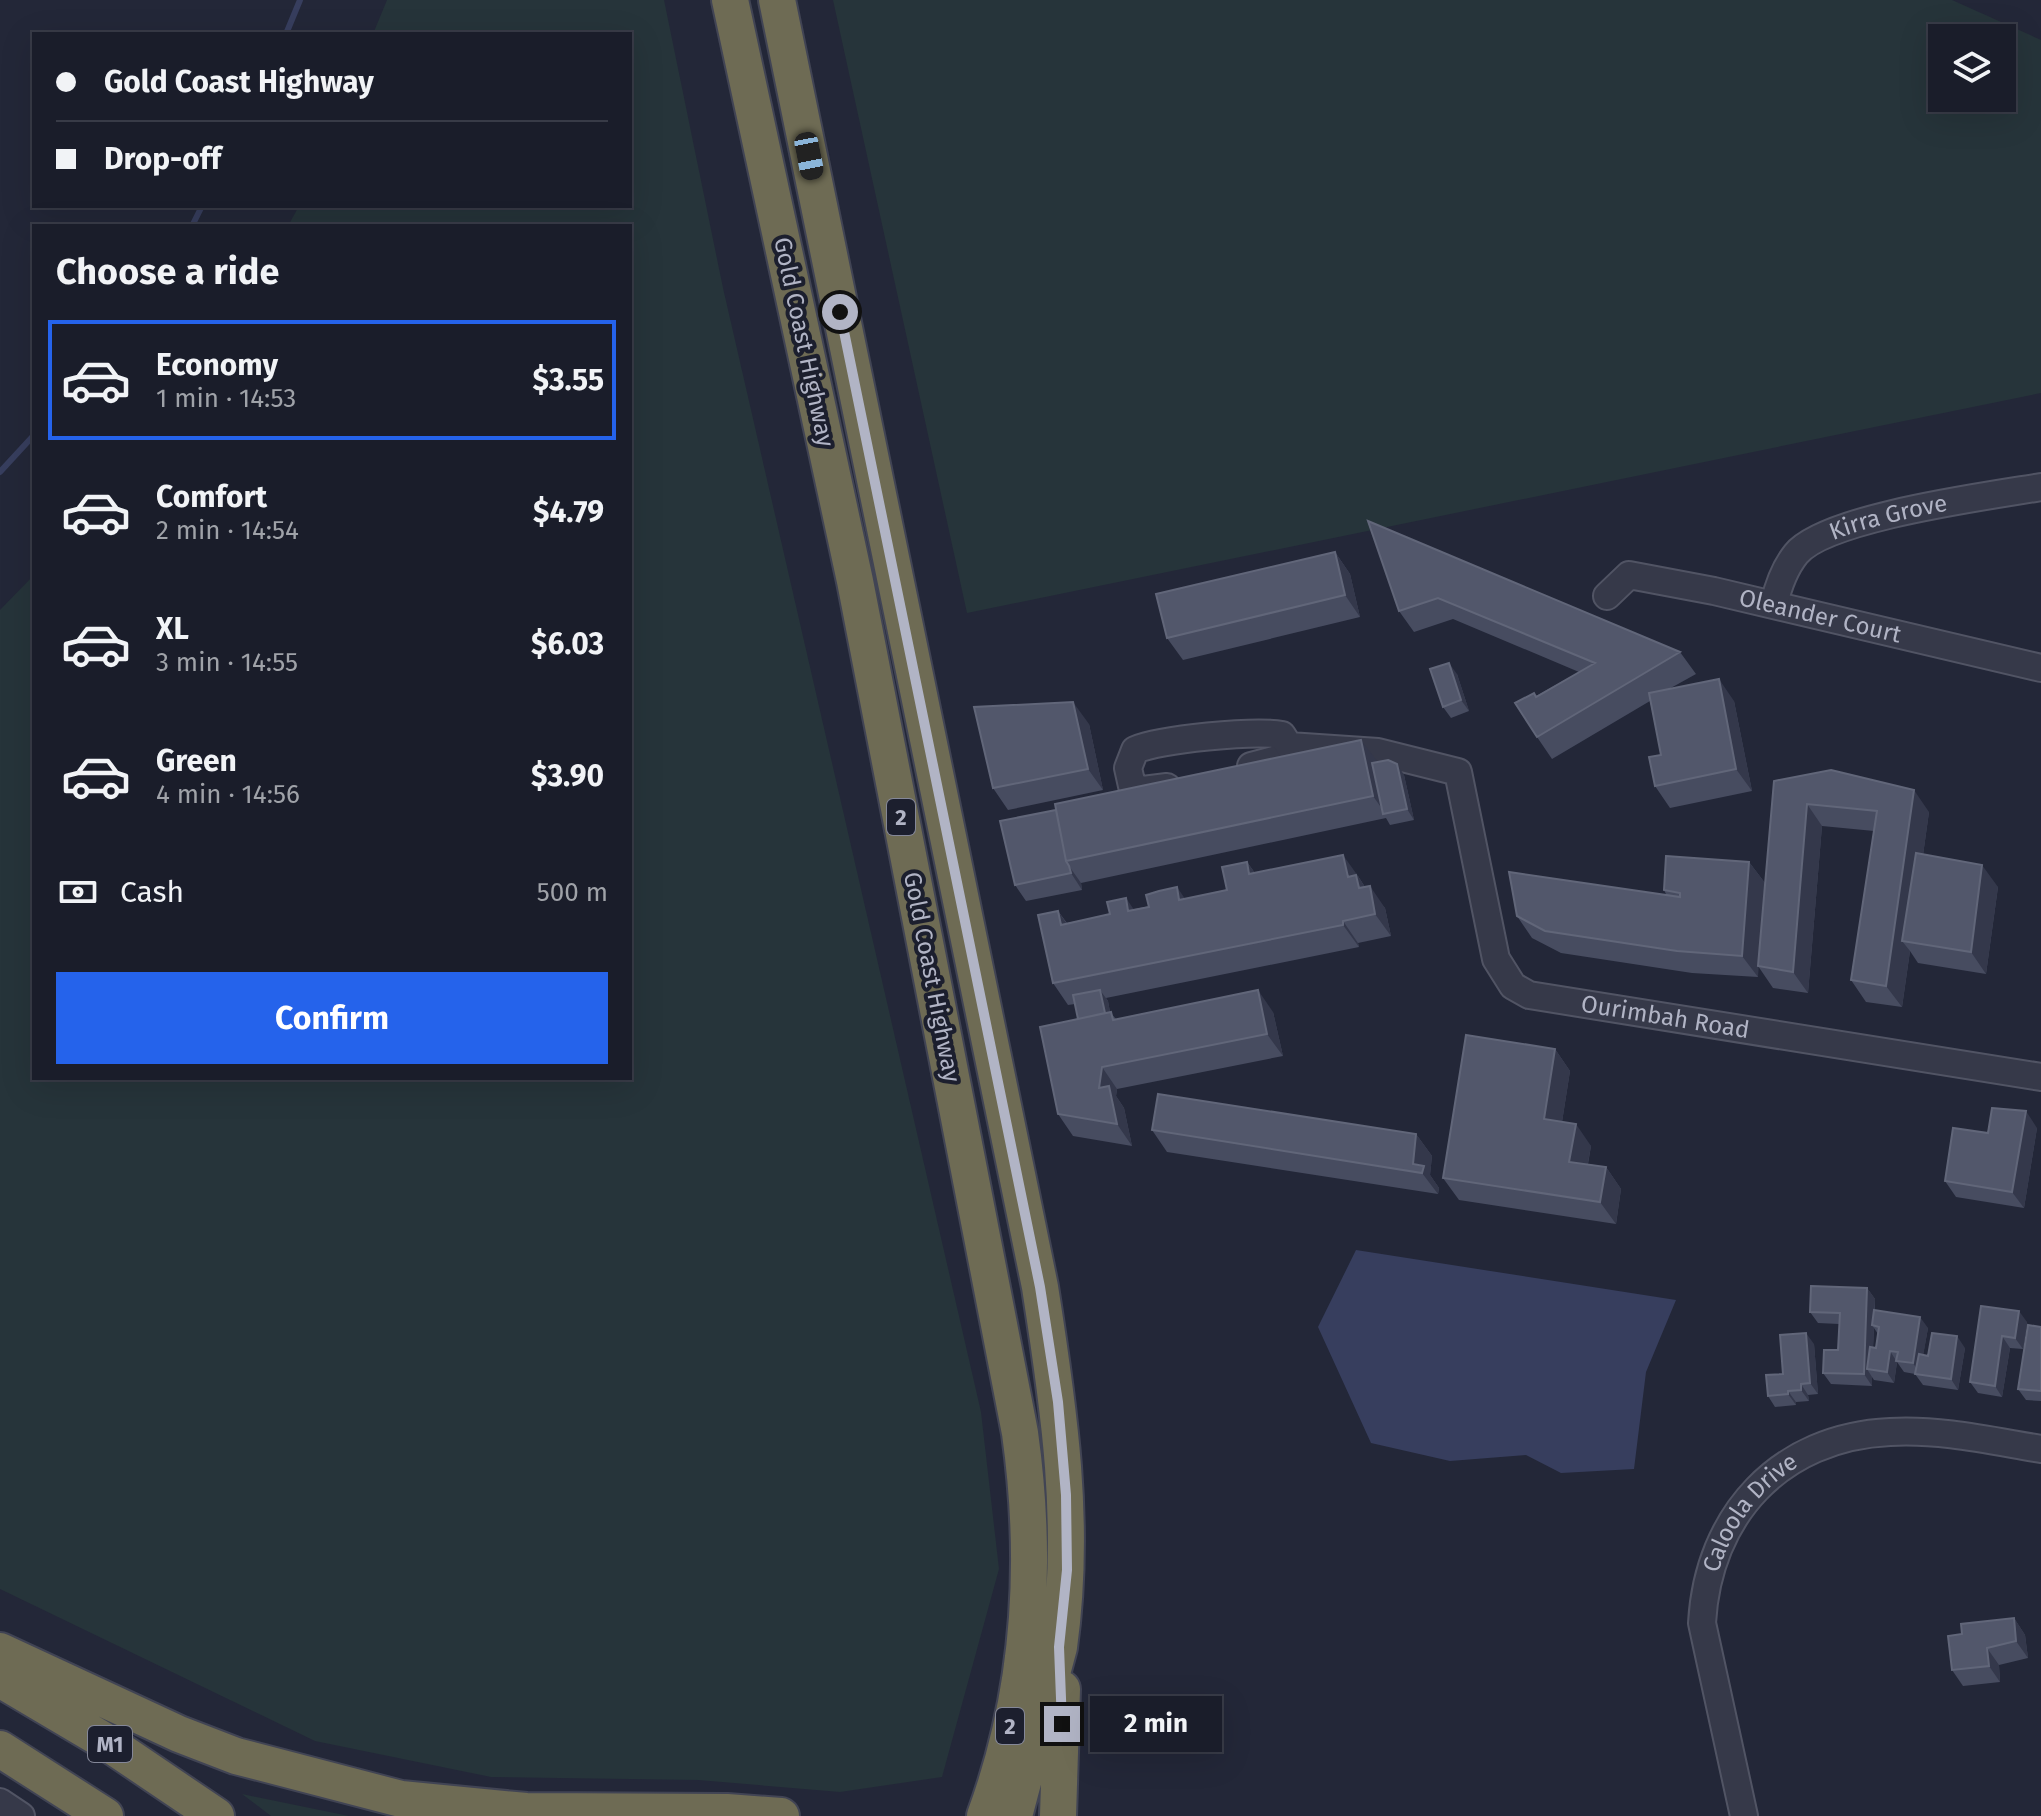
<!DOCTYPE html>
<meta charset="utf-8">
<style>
:root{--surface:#1a1d2a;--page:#272a36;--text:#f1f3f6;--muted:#9fa2a8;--line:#383b47;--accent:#2563eb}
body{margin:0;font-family:"Fira Sans",sans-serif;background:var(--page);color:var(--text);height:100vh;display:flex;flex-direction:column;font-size:30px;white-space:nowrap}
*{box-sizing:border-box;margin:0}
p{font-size:26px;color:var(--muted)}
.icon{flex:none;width:44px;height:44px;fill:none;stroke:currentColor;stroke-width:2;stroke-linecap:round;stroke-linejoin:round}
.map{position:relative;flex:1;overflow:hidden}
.side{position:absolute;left:32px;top:224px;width:600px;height:856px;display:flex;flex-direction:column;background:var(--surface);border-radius:0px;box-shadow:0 8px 32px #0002,0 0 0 2px var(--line)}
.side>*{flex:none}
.top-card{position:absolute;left:32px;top:32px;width:600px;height:176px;border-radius:0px;box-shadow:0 8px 32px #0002,0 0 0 2px var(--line);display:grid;align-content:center;height:176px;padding:0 24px;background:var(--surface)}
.fabs{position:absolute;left:1928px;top:24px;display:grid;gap:16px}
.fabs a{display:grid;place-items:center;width:88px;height:88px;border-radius:0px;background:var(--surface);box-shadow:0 8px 32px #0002,0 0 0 2px var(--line);font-size:40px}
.end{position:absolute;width:36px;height:36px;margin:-18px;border:10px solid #b1b4c5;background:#111;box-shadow:0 0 0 4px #111}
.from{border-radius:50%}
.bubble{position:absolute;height:56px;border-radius:0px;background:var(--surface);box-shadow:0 8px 32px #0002,0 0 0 2px var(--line);font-size:26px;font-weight:700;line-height:56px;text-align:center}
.car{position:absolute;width:24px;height:48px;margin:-24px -12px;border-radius:10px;box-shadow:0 0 6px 2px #0007;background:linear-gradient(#222 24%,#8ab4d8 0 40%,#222 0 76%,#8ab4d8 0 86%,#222 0)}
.top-card b{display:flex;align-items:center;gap:28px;height:76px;font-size:30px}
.top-card b+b{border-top:2px solid var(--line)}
.top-card i{width:20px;height:20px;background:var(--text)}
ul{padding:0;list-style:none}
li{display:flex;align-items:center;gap:24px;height:120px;margin:0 16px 12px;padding:0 8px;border:4px solid transparent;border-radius:0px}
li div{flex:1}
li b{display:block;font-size:30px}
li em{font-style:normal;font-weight:700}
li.on{border-color:var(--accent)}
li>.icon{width:72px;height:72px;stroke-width:1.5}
h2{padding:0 24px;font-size:36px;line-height:96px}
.pay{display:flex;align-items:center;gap:20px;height:88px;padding:0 24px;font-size:30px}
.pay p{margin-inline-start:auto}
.action{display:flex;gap:16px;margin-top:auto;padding:16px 24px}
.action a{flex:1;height:92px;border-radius:0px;background:var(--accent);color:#fff;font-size:32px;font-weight:700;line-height:92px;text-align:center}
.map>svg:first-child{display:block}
.green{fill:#26343a;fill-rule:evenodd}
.water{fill:#373e5e}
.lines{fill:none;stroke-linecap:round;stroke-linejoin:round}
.stream{stroke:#373e5e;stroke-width:6}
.minor-casing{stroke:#515464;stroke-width:30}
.highway-casing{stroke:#414454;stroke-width:40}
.minor{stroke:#363949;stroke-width:26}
.highway{stroke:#6e6b54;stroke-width:36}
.wall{fill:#474c60;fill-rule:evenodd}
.shaded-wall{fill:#34384b}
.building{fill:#52576b;stroke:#616679;stroke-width:2}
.route{stroke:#b1b4c5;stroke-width:10}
.labels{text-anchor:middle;stroke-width:8;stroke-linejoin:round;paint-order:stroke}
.shield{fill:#1c1f2e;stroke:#848798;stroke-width:2}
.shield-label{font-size:22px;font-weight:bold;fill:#b1b4c5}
.street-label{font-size:24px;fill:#b1b4c5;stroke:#1c1f2e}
</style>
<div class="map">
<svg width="2041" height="1816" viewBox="0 0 2041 1816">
<rect width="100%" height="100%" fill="#232738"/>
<path class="green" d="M387,0H664L723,288L981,1412L999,1569L942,1777L840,1792L698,1780L491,1777L315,1741L0,1589V610L34,575V1078H630V226H288L299,206H630V34H373Z
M833,0H1952L2041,40V393L967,613ZM1942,38H2002V98H1942Z
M242,1794L349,1816H271Z"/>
<path class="water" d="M1356,1250L1676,1300L1646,1372L1634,1469L1561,1473L1526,1455L1450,1461L1371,1443L1318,1327Z"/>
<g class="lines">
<path class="stream" d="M286,34L300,0
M192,226L202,206
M0,472L34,435"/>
<defs>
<g id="minor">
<path id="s1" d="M1607,596L1629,575L1714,591L2041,668"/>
<path id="s2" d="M1774,604C1778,587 1784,569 1796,554C1826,517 1989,496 2041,487"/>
<path d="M1251,766L1281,758L1289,746"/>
<path id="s3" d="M1167,787L1143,790L1132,786L1128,768L1135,750C1161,739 1254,730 1282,735L1289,746L1378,752L1458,772L1496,959L1513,986L1529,995L2041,1077"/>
<path d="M0,1802L21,1816"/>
<path id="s4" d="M1744,1816L1702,1623C1708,1515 1780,1437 1890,1432C1941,1429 1992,1441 2041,1449"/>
</g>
<path id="highway" d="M730,0L855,581L1020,1433C1038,1562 1030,1693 985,1816
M777,0L1040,1287C1059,1408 1076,1525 1059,1647L1014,1816
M0,1651L179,1734L236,1756L401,1799L526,1811L727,1812L781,1816
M0,1679L108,1743L216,1816
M0,1749L105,1816
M1058,1816L1062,1689"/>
</defs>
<use href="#minor" class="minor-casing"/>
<use href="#highway" class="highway-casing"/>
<use href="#minor" class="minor"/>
<use href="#highway" class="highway"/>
</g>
<path class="wall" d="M1368,521L1680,652L1696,674L1669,689L1734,701L1752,791L1670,808L1655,786L1661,755L1650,701L1552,759L1537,737L1536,696L1579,672L1453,619L1414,632L1399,611Z
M1335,552L1350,574L1360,617L1183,660L1167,638Z
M1457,674L1469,711L1451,718L1443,707Z
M1089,724L1103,790L1008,810L993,788Z
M1377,761L1404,775L1414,820L1390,825L1386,818L1081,883L1082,890L1026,901L1015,885L1000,821Z
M1774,781L1929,812L1923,855L1998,887L1986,974L1918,963L1910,951L1902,1007L1866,1002L1851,980L1874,831L1822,826L1808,993L1773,988L1758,966V977L1692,973L1561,953L1532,938L1517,916L1667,896L1664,890L1749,862L1765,883Z
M1247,862L1255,873L1358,876L1365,887L1385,908L1391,936L1358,943L1359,947L1106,998L1108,1001L1110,1012L1116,1019L1273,1012L1283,1056L1117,1089L1116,1096L1124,1108L1132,1146L1073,1136L1058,1114L1078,1019L1075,1004L1068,1005L1053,983L1058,911L1067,923L1227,890Z
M1555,1049L1570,1071L1562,1122L1591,1146L1588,1164L1606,1167L1621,1189L1616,1224L1459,1200L1443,1178Z
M2037,1128L2024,1208L1956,1197L1945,1181L1988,1133Z
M1152,1130L1416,1134L1432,1156L1430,1175L1439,1188L1438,1194L1167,1152Z
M1867,1288L1875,1299V1310L1928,1328L1923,1355L1928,1356L1965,1348L1958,1390L1923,1385L1915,1374L1904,1372L1897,1362L1894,1383L1874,1380L1872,1377V1386L1831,1384L1823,1373L1838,1350L1839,1324L1818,1323L1810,1312ZM1874,1328L1878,1334L1876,1348H1873Z
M1981,1306L2027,1322L2023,1349L2010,1348L2002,1397L1978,1393L1970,1382Z
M2041,1327V1401L2026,1400L2018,1389Z
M1814,1344L1818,1394L1808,1395L1809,1401L1796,1402V1405L1775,1407L1768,1396L1783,1374Z
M2014,1618L2025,1635L2028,1658L1999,1665L2000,1682L1963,1686L1952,1670L1962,1634Z"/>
<path class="shaded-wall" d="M1335,552L1350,574L1360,617L1345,595Z
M1449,663L1457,674L1469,711L1461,700Z
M1719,679L1734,701L1752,791L1736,769Z
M1073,702L1089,724L1103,790L1088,769Z
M1361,740L1377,761L1387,813H1385L1373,796Z
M1397,764L1404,775L1414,820L1407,809Z
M1914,790L1929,812L1911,942L1902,941L1910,951L1902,1007L1886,986Z
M1807,804L1822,826L1808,993L1793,972Z
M1343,855L1358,876L1371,897L1363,899L1348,877Z
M1247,862L1262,883L1249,874Z
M1749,862L1765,883L1758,977L1742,956Z
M1982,865L1998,887L1986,974L1971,952Z
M1069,866L1081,883L1082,890L1071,873Z
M1370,886L1385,908L1391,936L1375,914Z
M1177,887L1192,909L1179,900Z
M1126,898L1141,920L1128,911Z
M1058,911L1073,933L1061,925Z
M1343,921L1358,943L1359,947L1343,925Z
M1100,990L1108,1001L1114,1035L1107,1024Z
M1258,990L1273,1012L1283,1056L1267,1034Z
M1555,1049L1570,1071L1559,1141L1544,1119Z
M1102,1067L1117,1089L1116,1096L1124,1108L1132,1146L1117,1124L1099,1088Z
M2026,1111L2037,1128L2024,1208L2012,1192Z
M1576,1124L1591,1146L1584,1184L1569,1162Z
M1416,1134L1432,1156L1430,1175L1439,1188L1438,1194L1422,1173L1413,1164Z
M1606,1167L1621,1189L1616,1224L1600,1202Z
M1867,1288L1875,1299L1874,1326L1872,1325L1874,1328L1872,1370L1867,1369L1872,1377V1386L1864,1374Z
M2019,1311L2027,1322L2023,1349L2015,1338Z
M1920,1317L1928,1328L1920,1374L1913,1363Z
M1806,1333L1814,1344L1818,1394L1810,1383Z
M1957,1336L1965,1348L1958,1390L1951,1379Z
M2002,1336L2010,1348L2002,1397L1995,1386Z
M1890,1351L1897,1362L1894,1383L1887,1372Z
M1801,1384L1808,1395L1809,1401L1801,1390Z
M1788,1391L1796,1402V1405L1788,1394Z
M2014,1618L2025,1635L2028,1658L2016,1641Z
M1987,1648L1999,1665L2000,1682L1989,1666Z"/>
<path class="building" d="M1368,521L1680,652L1537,737L1515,703L1534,693L1536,697L1595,663L1438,598L1399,611Z
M1335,552L1345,595L1167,638L1156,594Z
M1449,663L1461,700L1443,707L1430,669Z
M1719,679L1736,769L1655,786L1649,757L1661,755L1649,693Z
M1073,702L1088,769L993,788L974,707Z
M1361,740L1373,796L1066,861L1055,804Z
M1388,760L1397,764L1407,809L1383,814L1372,763Z
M1831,770L1914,790L1886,986L1851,980L1877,811L1807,804L1793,972L1758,966L1774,781Z
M1056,810L1066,861L1069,866L1071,873L1015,885L1000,821Z
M1916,853L1982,865L1971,952L1902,941Z
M1343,855L1348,877L1356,875L1359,888L1370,886L1375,914L1343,921V925L1053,983L1038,915L1058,911L1061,925L1110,914L1107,902L1126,898L1128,911L1149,907L1146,895L1159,891L1177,887L1179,900L1227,890L1222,867L1247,862L1249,874Z
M1666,856L1749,862L1742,956L1677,951L1545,931L1517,916L1509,872L1680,897V893L1664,890Z
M1100,990L1105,1013L1078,1019L1073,995Z
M1258,990L1267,1034L1102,1067L1099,1088L1109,1086L1117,1124L1058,1114L1040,1027L1111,1012L1113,1020Z
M1466,1035L1555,1049L1544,1119L1576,1124L1569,1162L1606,1167L1600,1202L1443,1178Z
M1158,1094L1416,1134L1413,1164L1424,1166L1422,1173L1152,1130Z
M1992,1108L2026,1111L2012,1192L1945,1181L1953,1128L1988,1133Z
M1811,1286L1867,1288L1864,1374L1823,1373L1824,1350H1838L1840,1313L1810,1312Z
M1981,1306L2019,1311L2015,1338L2002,1336L1995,1386L1970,1382Z
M1874,1310L1920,1317L1913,1363L1896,1361L1898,1352L1890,1351L1887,1372L1867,1369L1870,1347L1876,1348L1879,1327L1872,1325Z
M2028,1325L2041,1327V1391L2018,1389Z
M1806,1333L1810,1383L1801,1384V1390L1788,1391V1394L1768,1396L1766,1375L1783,1374L1780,1335Z
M1932,1333L1957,1336L1951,1379L1915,1374L1919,1354L1928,1356Z
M2014,1618L2016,1641L1987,1648L1989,1666L1952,1670L1948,1636L1962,1634L1961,1624Z"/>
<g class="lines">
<path class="route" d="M840,312L1040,1287L1058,1402L1066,1495L1067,1570L1059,1647L1062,1724"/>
</g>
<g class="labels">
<g class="shield">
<rect x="887" y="799" width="28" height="36" rx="6"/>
<rect x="996" y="1708" width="28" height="36" rx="6"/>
<rect x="88" y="1726" width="44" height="36" rx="6"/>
</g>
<g class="shield-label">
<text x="901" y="825">2</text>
<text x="1010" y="1734">2</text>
<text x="110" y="1752">M1</text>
</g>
<g class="street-label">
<text transform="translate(804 342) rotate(78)" y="8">Gold Coast Highway</text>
<text dy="8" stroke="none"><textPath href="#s2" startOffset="156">Kirra Grove</textPath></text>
<text dy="8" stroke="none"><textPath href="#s1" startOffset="226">Oleander Court</textPath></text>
<text transform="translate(932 977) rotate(79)" y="8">Gold Coast Highway</text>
<text dy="8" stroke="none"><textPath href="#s3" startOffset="786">Ourimbah Road</textPath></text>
<text dy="8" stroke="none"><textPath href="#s4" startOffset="322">Caloola Drive</textPath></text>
</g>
</g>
</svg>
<div class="fabs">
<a><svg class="icon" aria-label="layers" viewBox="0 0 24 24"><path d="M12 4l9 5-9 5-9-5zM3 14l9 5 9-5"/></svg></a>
</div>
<i class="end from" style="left:840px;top:312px"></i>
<i class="end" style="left:1062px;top:1724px"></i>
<div class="bubble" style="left:1090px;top:1696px;width:132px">2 min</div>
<i class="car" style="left:809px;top:156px;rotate:169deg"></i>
<div class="top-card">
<b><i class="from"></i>Gold Coast Highway</b>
<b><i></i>Drop-off</b>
</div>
<section class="side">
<h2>Choose a ride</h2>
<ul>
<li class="on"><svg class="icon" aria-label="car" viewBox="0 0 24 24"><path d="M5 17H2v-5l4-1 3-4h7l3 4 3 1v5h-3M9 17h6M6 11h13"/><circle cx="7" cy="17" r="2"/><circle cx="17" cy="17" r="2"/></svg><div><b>Economy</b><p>1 min · 14:53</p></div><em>$3.55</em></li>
<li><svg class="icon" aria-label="car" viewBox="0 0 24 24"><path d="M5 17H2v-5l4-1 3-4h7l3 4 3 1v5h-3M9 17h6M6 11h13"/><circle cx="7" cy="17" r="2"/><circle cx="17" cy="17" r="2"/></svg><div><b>Comfort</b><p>2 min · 14:54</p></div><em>$4.79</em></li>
<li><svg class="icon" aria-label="car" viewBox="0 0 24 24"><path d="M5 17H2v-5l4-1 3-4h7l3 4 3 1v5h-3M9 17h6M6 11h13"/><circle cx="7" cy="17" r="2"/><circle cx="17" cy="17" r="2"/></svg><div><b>XL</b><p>3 min · 14:55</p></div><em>$6.03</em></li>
<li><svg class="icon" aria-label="car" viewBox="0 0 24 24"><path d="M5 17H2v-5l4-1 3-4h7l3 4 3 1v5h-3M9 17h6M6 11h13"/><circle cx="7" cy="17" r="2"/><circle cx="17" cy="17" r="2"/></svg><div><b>Green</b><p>4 min · 14:56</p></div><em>$3.90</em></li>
</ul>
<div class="pay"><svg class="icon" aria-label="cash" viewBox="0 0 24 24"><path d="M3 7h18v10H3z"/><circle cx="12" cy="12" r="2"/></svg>Cash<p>500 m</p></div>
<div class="action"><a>Confirm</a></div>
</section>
</div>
